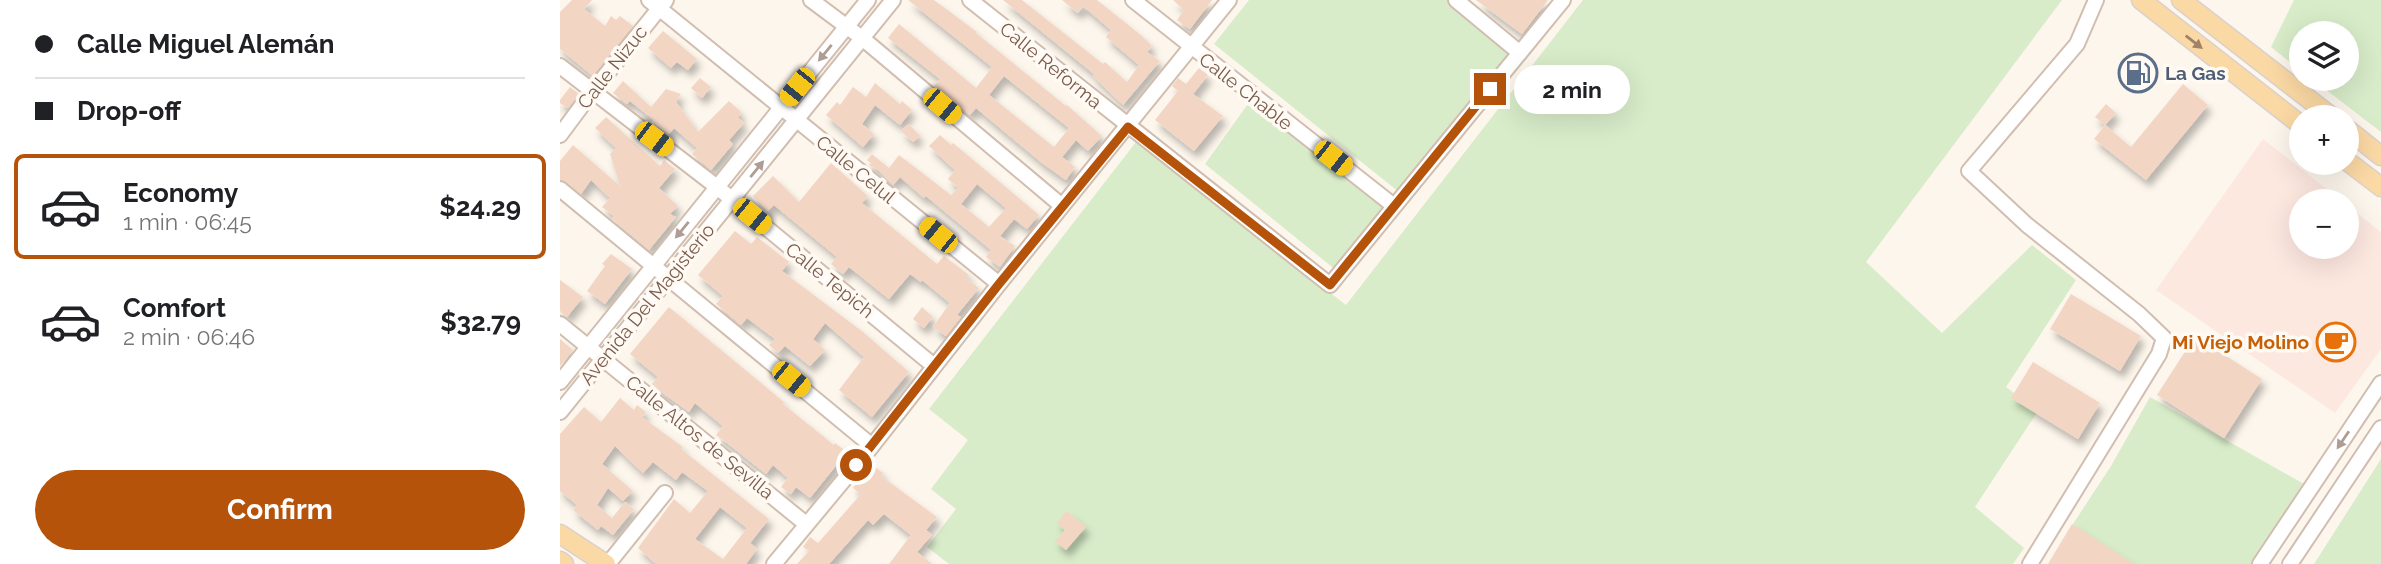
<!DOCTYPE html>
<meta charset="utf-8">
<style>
:root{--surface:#fff;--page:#f6f6f6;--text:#202124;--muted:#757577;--line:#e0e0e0;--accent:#b45309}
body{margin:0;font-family:Raleway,sans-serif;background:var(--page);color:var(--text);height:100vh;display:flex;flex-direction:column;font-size:26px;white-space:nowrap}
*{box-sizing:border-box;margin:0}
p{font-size:23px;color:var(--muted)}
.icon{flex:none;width:38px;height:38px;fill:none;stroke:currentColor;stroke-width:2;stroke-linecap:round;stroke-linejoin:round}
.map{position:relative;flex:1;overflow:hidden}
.drawer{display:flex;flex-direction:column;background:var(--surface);width:560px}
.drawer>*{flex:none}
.banner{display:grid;align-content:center;height:154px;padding:0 35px;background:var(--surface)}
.buttons{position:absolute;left:1729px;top:21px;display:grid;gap:14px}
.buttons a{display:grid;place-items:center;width:70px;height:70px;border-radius:50%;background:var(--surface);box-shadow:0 7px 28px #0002;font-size:35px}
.end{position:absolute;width:32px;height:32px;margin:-16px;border:9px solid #b45309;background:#fff;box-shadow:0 0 0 4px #fff}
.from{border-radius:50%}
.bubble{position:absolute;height:49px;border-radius:24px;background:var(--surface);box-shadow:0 7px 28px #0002;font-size:23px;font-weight:700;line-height:49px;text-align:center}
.car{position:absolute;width:21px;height:42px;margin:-21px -10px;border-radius:9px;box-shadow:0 0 5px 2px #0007;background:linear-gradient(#f5c518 24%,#345 0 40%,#f5c518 0 76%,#345 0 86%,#f5c518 0)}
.banner b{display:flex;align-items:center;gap:24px;height:66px;font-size:26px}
.banner b+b{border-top:2px solid var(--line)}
.banner i{width:18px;height:18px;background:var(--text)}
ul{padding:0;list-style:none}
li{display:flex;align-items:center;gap:21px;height:105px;margin:0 14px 10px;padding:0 21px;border:4px solid transparent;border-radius:10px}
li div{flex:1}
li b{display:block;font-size:26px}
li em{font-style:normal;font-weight:700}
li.current{border-color:var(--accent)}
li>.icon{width:63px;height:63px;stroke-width:1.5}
.action{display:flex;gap:14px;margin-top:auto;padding:14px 35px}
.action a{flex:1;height:80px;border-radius:42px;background:var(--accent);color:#fff;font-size:28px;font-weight:700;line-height:80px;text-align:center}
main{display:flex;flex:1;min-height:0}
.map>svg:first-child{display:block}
.commercial{fill:#fde8e0}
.green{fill:#d8ecc9}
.building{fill:#f3d5c3;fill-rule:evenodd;filter:url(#shadow)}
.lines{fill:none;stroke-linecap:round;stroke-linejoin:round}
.minor-casing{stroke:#d1beb0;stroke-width:18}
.major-casing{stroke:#dad1cd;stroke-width:21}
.minor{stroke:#fff;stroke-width:14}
.major{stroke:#fbd9a5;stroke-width:18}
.oneway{fill:#a18267}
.oneway2{fill:#af9d94}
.route{stroke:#b45309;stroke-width:9}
.labels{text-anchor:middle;stroke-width:7;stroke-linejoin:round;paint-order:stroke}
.street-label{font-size:19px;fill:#7a5c4d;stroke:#fffaf3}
.service-label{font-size:19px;font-weight:bold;fill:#4e5e75;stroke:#fffaf3;text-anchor:start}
.food-label{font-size:19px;font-weight:bold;fill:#c56008;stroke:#fffaf3;text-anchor:end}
</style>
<main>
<section class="drawer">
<div class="banner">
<b><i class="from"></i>Calle Miguel Alemán</b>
<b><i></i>Drop-off</b>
</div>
<ul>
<li class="current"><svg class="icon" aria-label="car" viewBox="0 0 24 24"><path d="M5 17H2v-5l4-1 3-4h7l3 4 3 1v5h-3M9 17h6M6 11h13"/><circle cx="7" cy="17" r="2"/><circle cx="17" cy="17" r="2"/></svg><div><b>Economy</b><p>1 min · 06:45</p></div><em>$24.29</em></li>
<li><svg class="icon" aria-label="car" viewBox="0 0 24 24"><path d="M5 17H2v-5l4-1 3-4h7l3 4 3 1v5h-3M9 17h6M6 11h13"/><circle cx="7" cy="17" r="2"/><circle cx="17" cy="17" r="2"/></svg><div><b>Comfort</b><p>2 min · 06:46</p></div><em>$32.79</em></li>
</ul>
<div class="action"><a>Confirm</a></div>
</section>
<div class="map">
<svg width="1821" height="564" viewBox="0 0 1821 564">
<defs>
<filter id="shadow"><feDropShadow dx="4" dy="7" stdDeviation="3.5" flood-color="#0004"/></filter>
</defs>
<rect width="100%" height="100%" fill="#fdf6ec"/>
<path class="commercial" d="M1703,139L1782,201H1741V247H1787V205L1821,232V349L1775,413L1596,290Z"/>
<path class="green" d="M689,0H890L955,53L839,192L654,44Z
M1023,0H1502L1306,262L1382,333L1472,245L1516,280L1446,387L1478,411L1415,507L1464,548L1453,564H389L367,547L396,509L371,489L408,440L369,409L576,142L786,305Z
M1734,0H1821V132L1752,79H1787V33H1741V71L1711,47Z
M690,101L828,207L777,271L645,164Z
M1590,397L1744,484L1692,564H1573L1511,527L1551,466Z
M1821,459V564H1754Z"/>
<path class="building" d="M12,0H32L24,9L45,26L51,16L56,20L60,16L73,26L33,76L0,49V12Z
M348,0H374L417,32L416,33L506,106L507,105L542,136L528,151L516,140L502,157L515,167L506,180L482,163L416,108L410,115L374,86L380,79L328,38L339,24L416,88L432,67ZM444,76L509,128L494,147L429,95Z
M443,0H462L543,64L545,62L567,82L579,65L546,37L551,30L523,6L518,13L502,0H537L582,36L592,46L587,52L600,61L563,105L533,76L534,74Z
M613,0H652L630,29L617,20L624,10Z
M916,0H988L962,34Z
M103,31L137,59L128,70L117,62L111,68L88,48Z
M639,68L648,75L633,94L663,116L634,151L595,120L618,91L612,86L618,78L626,84Z
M140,78L151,87L142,98L131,88Z
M63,81L91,107L106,89L121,94L116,102L138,132L169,101L181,112L178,118L184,123L169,140L173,144L151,170L132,154L137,148L114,128L109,134L92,122L94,120L70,101L67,104L53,93Z
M315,83L340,104L342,101L352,110L340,125L315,105L302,124L314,134L303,147L266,115L277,102L280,105L293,87L306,97Z
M1623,84L1648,105L1586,180L1534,139L1545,125L1571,147Z
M10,87L19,94L8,108L0,103V100Z
M1546,104L1556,113L1545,125L1535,117Z
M46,117L100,166L104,160L115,169L99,188L118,206L110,214L116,217L89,250L52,219L54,216L42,207L50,198L31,180L21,194L6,182L0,180V161L13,145L60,186L50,154L56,148L35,128Z
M349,124L360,136L353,142L341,131Z
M380,135L391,145L393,143L479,215L467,229L454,219L440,236L455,246L440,267L426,257L431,250L366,196L364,198L340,177L333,185L318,170L309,165L311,163L307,160L312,154L329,168L339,155L391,195L398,188L388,179L395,170L369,146ZM417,184L446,208L429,227L401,204Z
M271,163L308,196L302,203L377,264L384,256L409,275L406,278L419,288L397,315L401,317L386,336L373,327L390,303L362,280L361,282L350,274L329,299L289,267L283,274L271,264L277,257L214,205L208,211L193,196L213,176L239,202Z
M175,231L191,244L197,237L229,262L222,271L303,332L349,372L312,417L279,390L304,357L265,323L253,339L265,350L250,366L225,346L218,353L209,345L215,339L187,318L181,325L156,304L163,296L138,275Z
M51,254L72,269L45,304L27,291L45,266L42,264Z
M0,280L23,297L7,317L0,311Z
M1511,294L1581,336L1560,371L1490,329Z
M109,307L224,402L223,404L274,445L275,443L287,452L250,498L236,487L231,494L221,487L228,478L213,465L206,474L167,443L156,435L163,426L135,403L129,412L104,394L92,384L98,377L70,354Z
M362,307L373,317L364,328L353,319Z
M1635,336L1702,379L1664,438L1597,395Z
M0,339L13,350L0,366Z
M1473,362L1540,403L1518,439L1451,398Z
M60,398L74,410L77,405L86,412L82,417L123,447L121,449L209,519L190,543L197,549L186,564H96L78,548L114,499L130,513L148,491L122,472L116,480L93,462L83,473L55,446L42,464L73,491L63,501L48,488L37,505L52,518L65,502L74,509L53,535L41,526L38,530L13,510L17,505L0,491V434L24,407L41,422ZM160,507L187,528L163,559L135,539Z
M311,464L323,473L321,476L377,517L366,530L372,535L357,552L372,564H329L351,535L324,514L313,525L308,520L269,564H237L249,551L243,547L250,537L258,543L301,494L293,488Z
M507,511L526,527L506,550L495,541L505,530L497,523Z
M1512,524L1574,564H1488Z"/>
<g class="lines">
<defs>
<path id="minor" d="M89,0L439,284
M251,0L302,38L502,206
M410,0L770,285L1003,0
M573,0L834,206
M896,0L960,53
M0,66L157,187L374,366
M0,135L32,92L106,0
M0,189L312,446
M0,324L246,524
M0,382L308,0
M0,412L333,0
M48,564L105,493
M214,564L312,446L439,284L669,0
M1470,564L1599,354L1604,338L1579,314L1467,225L1409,171L1517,44L1536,0
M1700,564L1821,383
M1730,564L1821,428"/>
<path id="major" d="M1581,0L1741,125
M1621,0L1772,117
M1787,129L1821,156
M1787,161L1821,187
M0,534L46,564
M0,561L4,564"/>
</defs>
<use href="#minor" class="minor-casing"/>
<use href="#major" class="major-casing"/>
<use href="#minor" class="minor"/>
<use href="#major" class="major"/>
</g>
<defs><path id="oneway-solid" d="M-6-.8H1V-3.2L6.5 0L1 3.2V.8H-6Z" transform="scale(1.75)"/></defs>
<use class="oneway" href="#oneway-solid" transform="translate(1634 42) rotate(38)"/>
<g class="oneway2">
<use href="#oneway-solid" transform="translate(265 53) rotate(129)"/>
<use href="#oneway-solid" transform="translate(197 169) rotate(-51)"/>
<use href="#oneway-solid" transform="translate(122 230) rotate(129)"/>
<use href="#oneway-solid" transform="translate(1783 440) rotate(124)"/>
</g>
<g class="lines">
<path class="route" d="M296,465L439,284L568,127L770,285L930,89"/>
</g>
<defs>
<symbol id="fuel-ring" viewBox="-11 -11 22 22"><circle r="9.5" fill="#fffaf3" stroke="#5c6f8a" stroke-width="1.5"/><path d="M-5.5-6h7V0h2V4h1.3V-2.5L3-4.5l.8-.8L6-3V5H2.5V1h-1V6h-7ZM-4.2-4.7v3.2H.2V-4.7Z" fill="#5c6f8a"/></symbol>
<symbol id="cafe-ring" viewBox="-11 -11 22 22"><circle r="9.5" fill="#fffaf3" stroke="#e8710a" stroke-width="1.5"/><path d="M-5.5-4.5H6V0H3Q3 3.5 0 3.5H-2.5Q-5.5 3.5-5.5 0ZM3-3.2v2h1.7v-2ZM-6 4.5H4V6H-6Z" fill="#e8710a"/></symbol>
</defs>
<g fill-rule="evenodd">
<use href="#fuel-ring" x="1556" y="51" width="44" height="44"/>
<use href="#cafe-ring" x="1754" y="320" width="44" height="44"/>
</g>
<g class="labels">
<g class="street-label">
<text transform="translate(491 65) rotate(39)" y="7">Calle Reforma</text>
<text transform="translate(52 67) rotate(-52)" y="7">Calle Nizuc</text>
<text transform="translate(686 91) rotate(38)" y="7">Calle Chable</text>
<text transform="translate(296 169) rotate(39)" y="7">Calle Celul</text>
<text transform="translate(270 280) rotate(39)" y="7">Calle Tepich</text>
<text transform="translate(87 304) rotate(-51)" y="7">Avenida Del Magisterio</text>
<text transform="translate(140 437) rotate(39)" y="7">Calle Altos de Sevilla</text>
</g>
<g class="service-label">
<text x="1605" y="80">La Gas</text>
</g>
<g class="food-label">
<text x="1749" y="349">Mi Viejo Molino</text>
</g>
</g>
</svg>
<div class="buttons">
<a><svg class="icon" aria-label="layers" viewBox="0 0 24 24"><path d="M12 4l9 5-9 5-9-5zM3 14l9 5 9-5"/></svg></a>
<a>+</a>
<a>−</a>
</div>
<i class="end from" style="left:296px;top:465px"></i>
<i class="end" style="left:930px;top:89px"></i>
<div class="bubble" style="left:954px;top:65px;width:116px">2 min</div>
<i class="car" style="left:237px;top:87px;rotate:219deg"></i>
<i class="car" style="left:382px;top:106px;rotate:130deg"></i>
<i class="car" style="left:94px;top:139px;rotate:127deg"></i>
<i class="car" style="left:773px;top:158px;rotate:128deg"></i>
<i class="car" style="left:192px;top:216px;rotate:129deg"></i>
<i class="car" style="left:378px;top:235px;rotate:309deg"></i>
<i class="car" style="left:231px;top:379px;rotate:129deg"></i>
</div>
</main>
